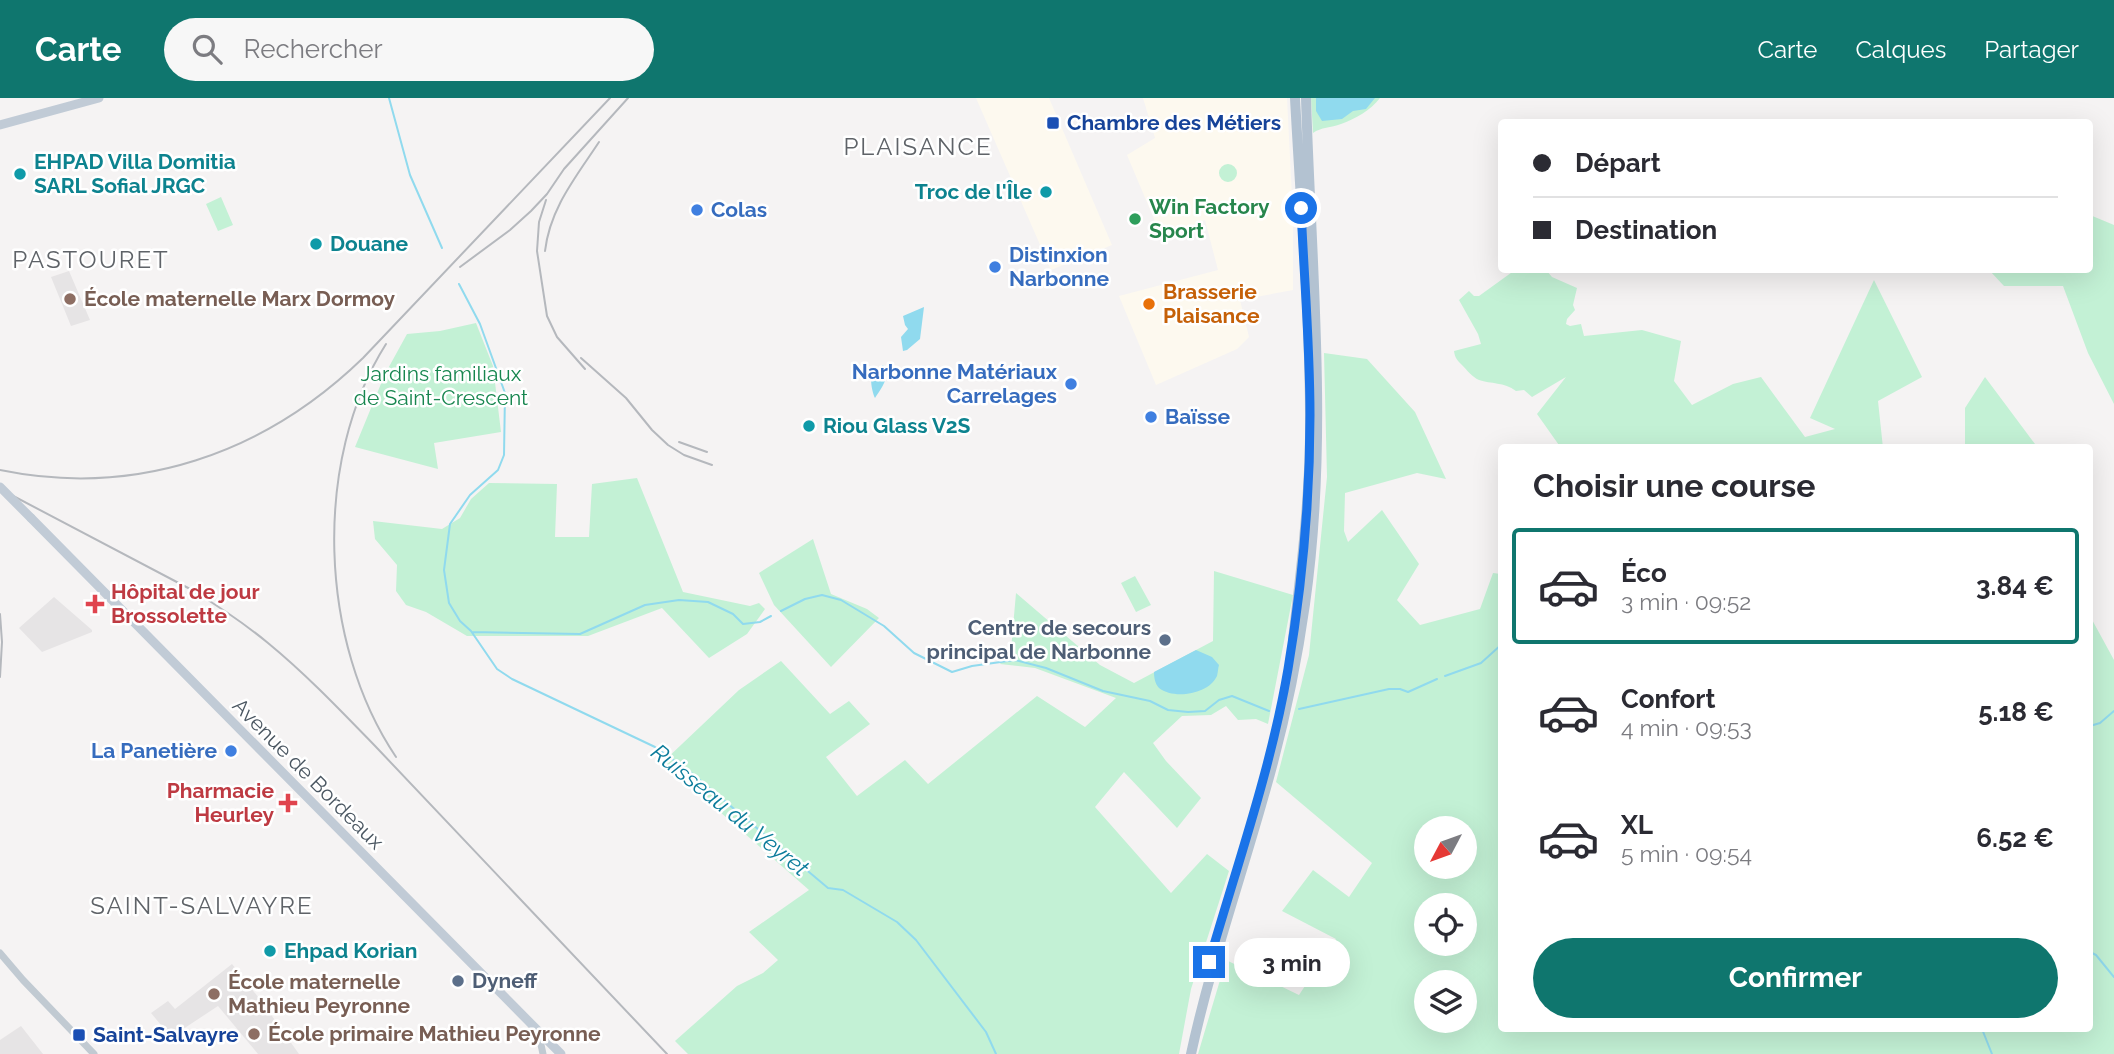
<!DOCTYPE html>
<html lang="fr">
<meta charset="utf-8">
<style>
:root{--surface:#fff;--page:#f7f7f7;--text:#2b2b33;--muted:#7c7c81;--line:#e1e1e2;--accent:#0f766e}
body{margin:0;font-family:Raleway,sans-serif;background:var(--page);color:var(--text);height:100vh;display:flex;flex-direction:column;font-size:26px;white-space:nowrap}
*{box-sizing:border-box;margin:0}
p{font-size:23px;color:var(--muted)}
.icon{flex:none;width:38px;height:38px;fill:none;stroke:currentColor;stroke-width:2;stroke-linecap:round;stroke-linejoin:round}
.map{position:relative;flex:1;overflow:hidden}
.details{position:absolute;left:1498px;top:346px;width:595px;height:588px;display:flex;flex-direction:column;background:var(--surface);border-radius:7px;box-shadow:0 7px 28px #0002}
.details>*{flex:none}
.guide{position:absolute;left:1498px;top:21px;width:595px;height:154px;border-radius:7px;box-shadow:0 7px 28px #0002;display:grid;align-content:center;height:154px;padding:0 35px;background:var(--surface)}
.needle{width:46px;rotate:229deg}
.fabs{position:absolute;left:1414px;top:718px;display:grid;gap:14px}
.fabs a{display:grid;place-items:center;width:63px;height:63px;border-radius:50%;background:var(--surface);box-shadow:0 7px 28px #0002;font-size:35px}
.end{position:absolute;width:32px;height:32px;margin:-16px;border:9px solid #1a73e8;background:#fff;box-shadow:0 0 0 4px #fff}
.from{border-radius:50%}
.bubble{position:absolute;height:49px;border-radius:24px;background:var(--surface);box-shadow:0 7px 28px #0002;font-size:23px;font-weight:700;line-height:49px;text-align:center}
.guide b{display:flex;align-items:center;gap:24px;height:66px;font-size:26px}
.guide b+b{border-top:2px solid var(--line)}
.guide i{width:18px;height:18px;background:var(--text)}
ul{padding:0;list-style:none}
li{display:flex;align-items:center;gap:21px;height:116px;margin:0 14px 10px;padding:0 21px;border:4px solid transparent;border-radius:7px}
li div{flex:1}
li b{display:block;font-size:26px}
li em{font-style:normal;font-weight:700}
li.on{border-color:var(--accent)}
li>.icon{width:63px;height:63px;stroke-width:1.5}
h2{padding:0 35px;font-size:32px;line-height:84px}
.action{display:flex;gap:14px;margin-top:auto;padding:14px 35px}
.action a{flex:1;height:80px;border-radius:42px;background:var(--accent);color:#fff;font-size:28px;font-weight:700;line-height:80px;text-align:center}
header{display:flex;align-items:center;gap:42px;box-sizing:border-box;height:98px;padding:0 35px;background:var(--accent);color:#fff}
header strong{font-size:33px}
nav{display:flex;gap:38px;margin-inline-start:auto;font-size:24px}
.search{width:490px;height:63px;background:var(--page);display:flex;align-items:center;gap:18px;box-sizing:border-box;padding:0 24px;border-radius:38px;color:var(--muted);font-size:26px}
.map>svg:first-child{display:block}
.commercial{fill:#fdf9ef}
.education{fill:#e6e4e5}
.green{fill:#c3f1d5;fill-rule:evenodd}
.water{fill:#90daee}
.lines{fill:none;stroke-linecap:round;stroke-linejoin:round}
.stream{stroke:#90daee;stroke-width:2}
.tertiary{stroke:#c1cad2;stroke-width:7}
.secondary{stroke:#c1cbd6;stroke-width:9}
.primary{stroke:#b3c2d1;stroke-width:10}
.rail{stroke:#b5b8bd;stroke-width:2}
.secondary-bridge{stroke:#c1cbd6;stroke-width:9}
.route{stroke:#1a73e8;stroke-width:9}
.transit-dot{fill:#1a4fb4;stroke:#fff;stroke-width:2.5}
.culture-dot{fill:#0f9aa8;stroke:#fff;stroke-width:2.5}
.shop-dot{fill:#3f7fe0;stroke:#fff;stroke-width:2.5}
.leisure-dot{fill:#2e9e5b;stroke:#fff;stroke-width:2.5}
.education-dot{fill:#8d6e63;stroke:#fff;stroke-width:2.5}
.food-dot{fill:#e8710a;stroke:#fff;stroke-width:2.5}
.health-dot{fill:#e0444e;stroke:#fff;stroke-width:2.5}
.service-dot{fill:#5c6f8a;stroke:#fff;stroke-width:2.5}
.labels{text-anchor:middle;stroke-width:5;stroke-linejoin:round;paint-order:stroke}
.transit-label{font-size:21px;font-weight:bold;fill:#164399;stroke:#fff;text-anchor:start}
.culture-label{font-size:21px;font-weight:bold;fill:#0d838f;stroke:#fff;text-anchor:start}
.leisure-label{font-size:21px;font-weight:bold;fill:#27864d;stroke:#fff;text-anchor:start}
.shop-label{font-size:21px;font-weight:bold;fill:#366cbe;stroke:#fff;text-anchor:start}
.food-label{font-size:21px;font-weight:bold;fill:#c56008;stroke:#fff;text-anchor:start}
.education-label{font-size:21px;font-weight:bold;fill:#785e54;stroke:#fff;text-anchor:start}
.park-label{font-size:21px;fill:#17864f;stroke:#fff}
.health-label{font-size:21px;font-weight:bold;fill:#be3a42;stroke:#fff;text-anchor:start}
.service-label{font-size:21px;font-weight:bold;fill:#4e5e75;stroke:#fff;text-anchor:end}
.street-label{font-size:21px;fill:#4a5661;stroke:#fff}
.water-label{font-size:23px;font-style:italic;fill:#0c7c9b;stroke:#fff}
.quarter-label{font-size:24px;letter-spacing:2px;fill:#5f6368;stroke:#fff}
</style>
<header>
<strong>Carte</strong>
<div class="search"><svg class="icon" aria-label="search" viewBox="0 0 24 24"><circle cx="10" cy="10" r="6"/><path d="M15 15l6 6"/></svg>Rechercher</div>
<nav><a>Carte</a><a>Calques</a><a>Partager</a></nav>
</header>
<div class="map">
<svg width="2114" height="956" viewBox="0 0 2114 956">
<rect width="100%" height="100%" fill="#f5f3f3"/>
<path class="commercial" d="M976,0H1049L1112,147L1051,172Z
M1143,0H1287L1293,119V192L1240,202L1249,239L1237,251L1156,287L1119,198L1218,172L1205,122L1162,140L1127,57L1155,40Z"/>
<path class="education" d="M69,173L90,222L71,228L51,179Z
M54,499L92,532V534L42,554L19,530Z
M232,866L262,904L299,956H258L218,908L171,939L151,915L168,903L175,911Z
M21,928L43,956H0V942Z"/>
<path class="green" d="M1311,0H1380C1371,12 1355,21 1341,26C1331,30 1321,29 1313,35Z
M1219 75a9 9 0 1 1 18 0a9 9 0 1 1-18 0Z
M221,99L233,127L218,133L206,106Z
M2090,117L2114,127V306L2088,255L2063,188H2004L1989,172H2090Z
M1515,172H1546L1552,179L1577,190L1573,207L1575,212L1567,221L1566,226L1570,228L1581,226L1584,238L1642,232L1681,243L1674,283L1692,307L1733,286L1761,279L1805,339L1835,331L1810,320L1874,182L1922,279L1878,303L1883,350H1561L1537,316L1566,279L1532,299L1524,292L1516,293C1504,284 1491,286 1479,282C1472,279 1467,272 1462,267C1457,262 1455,260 1454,253L1481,246L1478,236L1459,202L1469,193L1474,198H1479Z
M476,225L493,268L501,334L434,345L438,371L355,349L385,276L407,236L440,233Z
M1324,255L1367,261L1415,314L1446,381L1417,375L1345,395L1344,433L1348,444L1382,412L1419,466L1397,502L1420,527L1480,511L1493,475L1501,476L1502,931H2090V518L2114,562V956H1198L1226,862L1299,897L1336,841L1282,813L1313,772L1349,799L1372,765L1276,684L1309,557L1327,379ZM1426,730H1465V768H1426ZM1426,807H1465V845H1426ZM1426,884H1465V922H1426Z
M1985,279L2038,350H1965V310Z
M637,380L683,494L750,508L759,505L765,511L747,536L709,560L662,510L588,538H467L426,514L406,507L396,493L397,467L375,441L373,423L442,431L460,420L471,401L489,385L557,386L555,439H589L592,386Z
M813,441L831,496L867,511L879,520L831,569L774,507L759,475Z
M1214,473L1293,497L1268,626L1256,621L1238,622L1226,608L1211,617L1182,618L1153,645L1166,663L1201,700L1177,730L1124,674L1095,709L1171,795L1207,756L1229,773L1191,891L1179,956H688L675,943L737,888L763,875L778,862L749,834L809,792L663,664L739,592L781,563L830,616L849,603L870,626L826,659L857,698L905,662L928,686L1037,598L1085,629L1116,600L1035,570L1000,566L1011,552L1016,495L1100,567L1134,585L1213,543Z
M1135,478L1151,507L1136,514L1121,485Z"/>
<path class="water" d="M1316,0H1375L1366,11L1353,13L1342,21L1322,23L1316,13Z
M924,209L920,241L907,252L903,253L901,239L908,231L905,227L903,218Z
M883,267C892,277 881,291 875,300C872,295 869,277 873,273C875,270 880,270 883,267Z
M1196,552L1212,559L1219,567C1218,570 1218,574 1217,578C1209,596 1174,602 1159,590C1155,586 1154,579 1154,574Z"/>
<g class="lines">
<path class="stream" d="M389,0L410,77L442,150
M459,186L480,226L505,295L504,357L498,372L470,397L450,426L444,472L449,505L460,523L471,533L497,571L512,581L655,649L689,673L828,790L843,792L897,824L916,842L986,934L996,956
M781,513L805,501L822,497L841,502L884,528L914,555L952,574L972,568L1015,562L1046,570L1103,593L1150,603L1168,612L1188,614L1205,613L1219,602L1232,598L1269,613
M472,534L580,536L645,507L679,502L708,504L733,516L743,526L760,524L771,518
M1445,578L1481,565L1502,546
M1299,611L1389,591H1400L1408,594L1437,581
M2090,628L2100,625L2114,613
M2090,854L2096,857L2114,879
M1982,931L1992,956"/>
<path class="tertiary" d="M0,855L23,882L94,956
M536,935L540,942L543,956"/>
<path class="secondary" d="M0,27L99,0
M31,420L561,956"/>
<path class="primary" d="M1293,541C1301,474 1309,407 1310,340C1311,227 1301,113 1295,0
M1191,956C1210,868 1240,783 1264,697C1282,635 1296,570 1305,506C1329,338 1311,169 1306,0"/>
<path class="rail" d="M546,102L539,124L537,153L547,218L557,239L585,271
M545,153C550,110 576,79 599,44
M460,169L510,132L531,113L547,96L564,71L628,0
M386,246C312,363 319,545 396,659
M581,260L626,300L652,332L668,347L684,357L712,367
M679,344L707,354
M0,372C136,400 264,356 363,260L610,0
M0,391L192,492C218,508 244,525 268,545C307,577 342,614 377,650L667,956
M0,516L2,544L0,579"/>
<path class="secondary-bridge" d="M0,389L31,420"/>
</g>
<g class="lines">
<path class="route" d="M1209,864C1237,767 1271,671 1288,571C1302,488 1310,402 1310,317C1310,248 1304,179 1301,110"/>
</g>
<g class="transit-dot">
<rect x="1046" y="18" width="14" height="14" rx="3.5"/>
<rect x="72" y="930" width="14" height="14" rx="3.5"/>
</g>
<g class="culture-dot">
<circle cx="20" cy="76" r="7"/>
<circle cx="1046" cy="94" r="7"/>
<circle cx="316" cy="146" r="7"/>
<circle cx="809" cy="328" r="7"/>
<circle cx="270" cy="853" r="7"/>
</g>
<g class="shop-dot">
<circle cx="697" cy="112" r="7"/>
<circle cx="995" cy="169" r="7"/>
<circle cx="1071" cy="286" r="7"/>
<circle cx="1151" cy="319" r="7"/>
<circle cx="231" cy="653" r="7"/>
</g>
<circle class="leisure-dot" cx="1135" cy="121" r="7"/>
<g class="education-dot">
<circle cx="70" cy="201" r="7"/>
<circle cx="214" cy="896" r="7"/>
<circle cx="254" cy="936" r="7"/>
</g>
<circle class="food-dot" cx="1149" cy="206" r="7"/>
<g class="health-dot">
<path d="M91.5 495.5h7v7h7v7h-7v7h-7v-7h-7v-7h7z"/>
<path d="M284.5 694.5h7v7h7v7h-7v7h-7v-7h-7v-7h7z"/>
</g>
<g class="service-dot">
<circle cx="1165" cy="542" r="7"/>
<circle cx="458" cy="883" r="7"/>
</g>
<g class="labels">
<g class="transit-label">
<text x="1067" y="32">Chambre des Métiers</text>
<text x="93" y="944">Saint-Salvayre</text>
</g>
<g class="culture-label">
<text x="34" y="71">EHPAD Villa Domitia<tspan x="34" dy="24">SARL Sofial JRGC</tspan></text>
<text x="1032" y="101" text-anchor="end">Troc de l'Île</text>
<text x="330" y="153">Douane</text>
<text x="823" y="335">Riou Glass V2S</text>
<text x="284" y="860">Ehpad Korian</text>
</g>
<g class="leisure-label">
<text x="1149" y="116">Win Factory<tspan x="1149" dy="24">Sport</tspan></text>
</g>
<g class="shop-label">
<text x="711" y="119">Colas</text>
<text x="1009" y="164">Distinxion<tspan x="1009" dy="24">Narbonne</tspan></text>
<text x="1057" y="281" text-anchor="end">Narbonne Matériaux<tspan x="1057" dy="24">Carrelages</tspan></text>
<text x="1165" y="326">Baïsse</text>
<text x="217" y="660" text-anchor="end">La Panetière</text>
</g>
<g class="food-label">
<text x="1163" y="201">Brasserie<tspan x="1163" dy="24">Plaisance</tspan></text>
</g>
<g class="education-label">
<text x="84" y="208">École maternelle Marx Dormoy</text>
<text x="228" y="891">École maternelle<tspan x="228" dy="24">Mathieu Peyronne</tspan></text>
<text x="268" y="943">École primaire Mathieu Peyronne</text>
</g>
<g class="park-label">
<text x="441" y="283">Jardins familiaux<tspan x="441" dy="24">de Saint-Crescent</tspan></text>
</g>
<g class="health-label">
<text x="111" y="501">Hôpital de jour<tspan x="111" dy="24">Brossolette</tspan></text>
<text x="274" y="700" text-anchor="end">Pharmacie<tspan x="274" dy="24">Heurley</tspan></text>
</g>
<g class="service-label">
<text x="1151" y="537">Centre de secours<tspan x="1151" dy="24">principal de Narbonne</tspan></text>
<text x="472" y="890" text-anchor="start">Dyneff</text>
</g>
<g class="street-label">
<text transform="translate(308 676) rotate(45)" y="7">Avenue de Bordeaux</text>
</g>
<g class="water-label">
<text transform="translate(730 712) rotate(39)" y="8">Ruisseau du Veyret</text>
</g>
<g class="quarter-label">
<text x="918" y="57">PLAISANCE</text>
<text x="91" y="170">PASTOURET</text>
<text x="202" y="816">SAINT-SALVAYRE</text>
</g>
</g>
</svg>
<div class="fabs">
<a><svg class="needle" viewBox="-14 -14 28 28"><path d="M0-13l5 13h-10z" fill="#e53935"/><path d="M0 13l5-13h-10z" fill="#7c7c81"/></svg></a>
<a><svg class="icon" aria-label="locate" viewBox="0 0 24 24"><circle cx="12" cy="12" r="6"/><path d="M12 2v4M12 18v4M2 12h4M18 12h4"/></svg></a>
<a><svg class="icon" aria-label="layers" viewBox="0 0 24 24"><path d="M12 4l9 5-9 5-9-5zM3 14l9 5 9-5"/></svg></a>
</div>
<i class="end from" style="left:1301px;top:110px"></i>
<i class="end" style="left:1209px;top:864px"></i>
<div class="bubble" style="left:1234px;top:840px;width:116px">3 min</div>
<div class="guide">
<b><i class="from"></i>Départ</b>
<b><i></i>Destination</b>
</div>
<section class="details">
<h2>Choisir une course</h2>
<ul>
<li class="on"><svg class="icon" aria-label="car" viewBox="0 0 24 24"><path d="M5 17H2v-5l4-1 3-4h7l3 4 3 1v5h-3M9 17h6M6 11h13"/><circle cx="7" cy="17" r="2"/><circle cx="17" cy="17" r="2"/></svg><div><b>Éco</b><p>3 min · 09:52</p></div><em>3.84 €</em></li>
<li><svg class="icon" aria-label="car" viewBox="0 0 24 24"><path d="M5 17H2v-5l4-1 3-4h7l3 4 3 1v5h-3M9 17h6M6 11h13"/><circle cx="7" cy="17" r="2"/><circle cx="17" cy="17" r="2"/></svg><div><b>Confort</b><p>4 min · 09:53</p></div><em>5.18 €</em></li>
<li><svg class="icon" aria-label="car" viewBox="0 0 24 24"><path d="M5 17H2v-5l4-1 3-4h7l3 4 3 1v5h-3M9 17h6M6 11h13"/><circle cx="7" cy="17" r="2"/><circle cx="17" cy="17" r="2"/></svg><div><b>XL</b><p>5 min · 09:54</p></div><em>6.52 €</em></li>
</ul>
<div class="action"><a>Confirmer</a></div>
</section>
</div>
